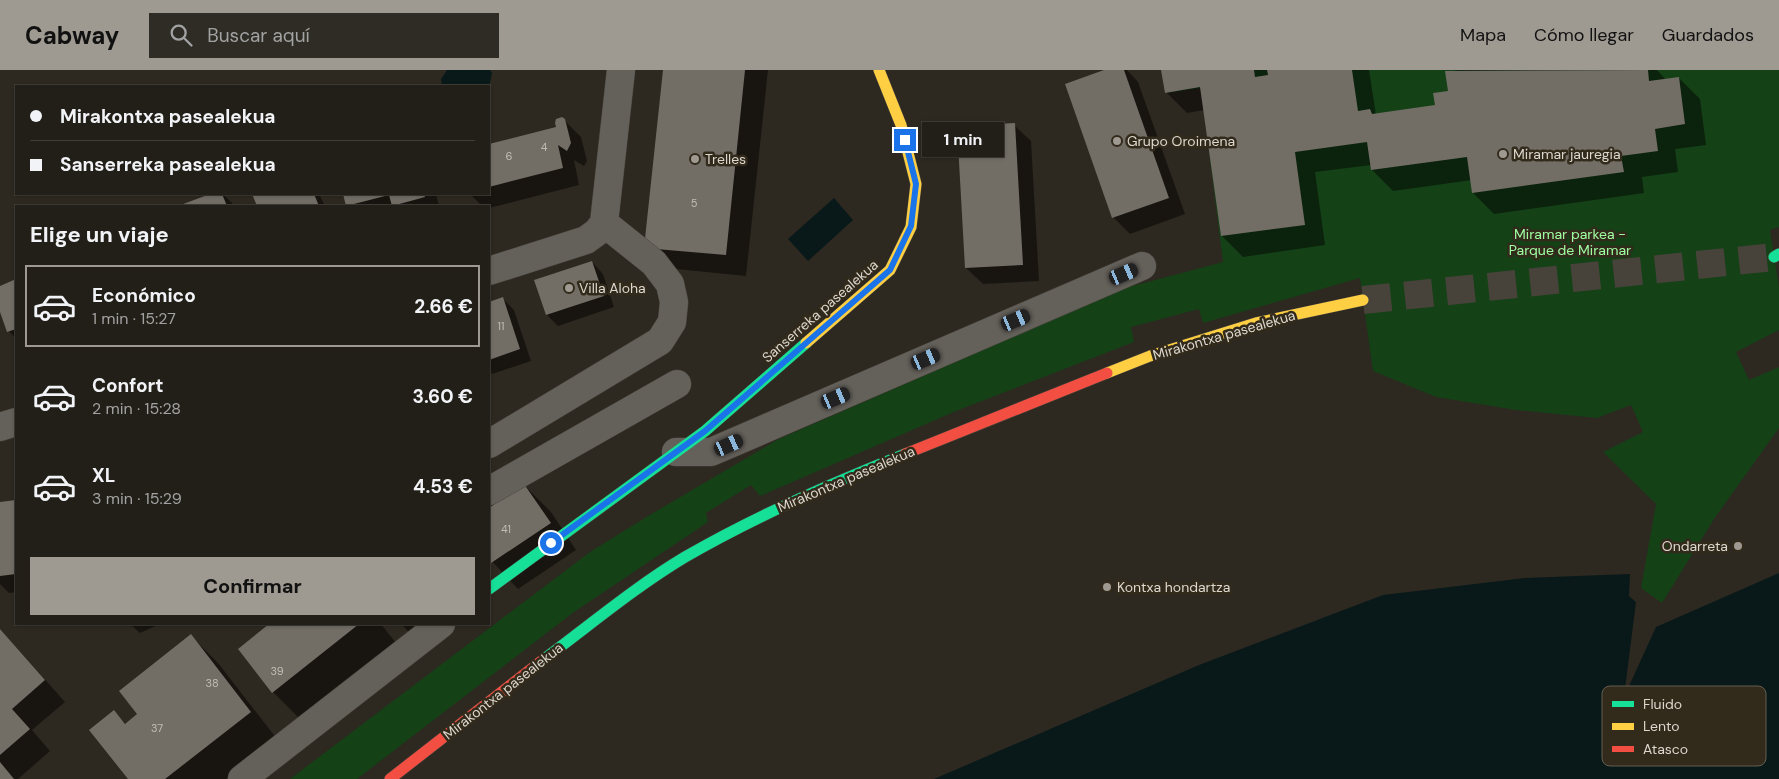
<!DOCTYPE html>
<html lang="es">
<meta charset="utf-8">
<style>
:root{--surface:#221f18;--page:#2e2c25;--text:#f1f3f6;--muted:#a2a2a2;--line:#3f3d37;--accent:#9f9a91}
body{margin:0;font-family:"DM Sans",sans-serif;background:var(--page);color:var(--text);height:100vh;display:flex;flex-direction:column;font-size:19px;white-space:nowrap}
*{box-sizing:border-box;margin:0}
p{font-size:16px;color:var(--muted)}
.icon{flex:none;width:28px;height:28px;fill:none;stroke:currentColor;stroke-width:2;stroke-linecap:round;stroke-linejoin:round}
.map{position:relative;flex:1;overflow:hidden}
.details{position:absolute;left:15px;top:135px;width:475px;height:420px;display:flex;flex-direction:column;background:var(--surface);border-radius:0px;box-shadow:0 1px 4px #0004,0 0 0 1px var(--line)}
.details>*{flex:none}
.top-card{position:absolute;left:15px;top:15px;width:475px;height:110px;border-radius:0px;box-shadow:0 1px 4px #0004,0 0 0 1px var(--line);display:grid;align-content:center;height:110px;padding:0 15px;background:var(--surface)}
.end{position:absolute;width:22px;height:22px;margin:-11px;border:6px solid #1a73e8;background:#fff;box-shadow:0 0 0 2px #fff}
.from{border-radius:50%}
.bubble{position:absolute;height:35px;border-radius:0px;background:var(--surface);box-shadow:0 1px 4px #0004,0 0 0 1px var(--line);font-size:16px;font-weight:700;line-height:35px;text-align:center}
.car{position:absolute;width:15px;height:30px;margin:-15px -8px;border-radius:6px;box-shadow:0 0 4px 1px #0007;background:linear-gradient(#222 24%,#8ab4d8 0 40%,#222 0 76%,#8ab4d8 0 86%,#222 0)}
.top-card b{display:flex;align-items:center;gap:18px;height:48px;font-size:19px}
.top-card b+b{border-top:1px solid var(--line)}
.top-card i{width:12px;height:12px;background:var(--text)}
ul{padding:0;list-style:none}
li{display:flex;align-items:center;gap:15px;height:82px;margin:0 10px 8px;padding:0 5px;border:2px solid transparent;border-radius:0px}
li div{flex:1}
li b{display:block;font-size:19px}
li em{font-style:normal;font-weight:700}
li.active{border-color:var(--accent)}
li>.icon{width:45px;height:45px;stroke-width:1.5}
h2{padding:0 15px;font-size:22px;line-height:60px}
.cta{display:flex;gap:10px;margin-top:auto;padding:10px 15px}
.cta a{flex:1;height:58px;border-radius:0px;background:var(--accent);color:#111;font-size:20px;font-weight:700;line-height:58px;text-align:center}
header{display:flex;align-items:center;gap:30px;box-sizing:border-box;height:70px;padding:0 25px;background:var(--accent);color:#111}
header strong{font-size:24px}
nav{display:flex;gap:28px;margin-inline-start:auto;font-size:18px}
.search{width:350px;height:45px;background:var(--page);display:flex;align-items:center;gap:12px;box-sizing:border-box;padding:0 18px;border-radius:0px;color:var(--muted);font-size:19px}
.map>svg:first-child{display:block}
.green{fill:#154117}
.water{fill:#09191a}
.shadow{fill:#0007}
.building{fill:#726e66}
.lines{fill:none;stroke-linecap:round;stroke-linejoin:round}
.secondary-tunnel{stroke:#47433a;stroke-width:28;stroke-dasharray:28 14;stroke-linecap:butt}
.street-casing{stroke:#49453e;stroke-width:29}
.fast-casing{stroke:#49453e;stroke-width:12}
.slow-casing{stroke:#49453e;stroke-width:12}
.jam-casing{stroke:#49453e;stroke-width:12}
.street{stroke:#64605a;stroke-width:28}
.fast{stroke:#16e098;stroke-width:11}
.slow{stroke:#ffcf43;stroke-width:11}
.jam{stroke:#f24e42;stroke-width:11}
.route{stroke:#1a73e8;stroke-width:6}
.poi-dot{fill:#9f9a91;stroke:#322a1b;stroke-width:2}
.labels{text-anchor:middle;stroke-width:5;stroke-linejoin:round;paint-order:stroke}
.number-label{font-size:11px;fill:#c2bdb4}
.poi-label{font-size:14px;fill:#ddd7ce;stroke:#322a1b;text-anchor:start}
.park-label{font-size:14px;fill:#9efea1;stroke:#322a1b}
.street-label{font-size:14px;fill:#ddd7ce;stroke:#322a1b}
.key{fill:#322a1b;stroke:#655e51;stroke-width:1}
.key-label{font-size:14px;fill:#ddd7ce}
</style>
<header>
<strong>Cabway</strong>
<div class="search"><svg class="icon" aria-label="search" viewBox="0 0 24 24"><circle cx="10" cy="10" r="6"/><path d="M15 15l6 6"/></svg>Buscar aquí</div>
<nav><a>Mapa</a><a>Cómo llegar</a><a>Guardados</a></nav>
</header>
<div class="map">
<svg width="1779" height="709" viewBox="0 0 1779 709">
<rect width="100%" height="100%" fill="#2d2920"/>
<path class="green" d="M1162,0H1779V157L1770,160L1779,217V260L1736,282L1749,310L1779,297V358L1714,449L1662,533L1641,518L1656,434L1603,382L1643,362L1631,335L1597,348L1516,340L1436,327L1373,301L1360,208L1203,253L1199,239L1131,257L1134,272L956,341L760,426L751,415L706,443L708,452L574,542L357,709H290L590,482L648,446L779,369L1125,218L1223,192L1201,18L1165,23Z"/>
<path class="water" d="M447,0H490L492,3L490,13L487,16H442L441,9Z
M834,128L853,150L808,191L788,169Z
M1779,503V709H934L1199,595L1383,525L1525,508L1630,504L1629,526L1636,532L1624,627L1656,557Z"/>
<path class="shadow" d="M664,0H768L746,206L666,198L645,177Z
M1108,0H1127L1138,12L1185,144L1130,164L1113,147Z
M1163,0H1369L1376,45L1437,36L1449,22L1446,2L1458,0H1657L1666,10L1679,8L1700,29L1706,75L1675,79L1678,102L1642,107L1644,123L1494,144L1473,123L1472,110L1393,121L1372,100L1371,95L1315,102L1325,175L1243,187L1222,166L1204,40L1187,43L1166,22Z
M562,48L581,67L587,91L584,96L574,90L579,115L489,138V136H482L470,124H489V75L558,58Z
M1014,55L1031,71L1039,211L983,214L966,198Z
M213,124H223L235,136H181Z
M253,124H319L325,136H258Z
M344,124H436L439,136H348Z
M592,192L603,204L614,237L558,256L547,245Z
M16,211V269L9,261L0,239V217Z
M503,229L514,240L531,291L492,304L489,300V233Z
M524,415L551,442L576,480L518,519L489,488V439Z
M16,431V522L9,523L0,514V433Z
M130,554H160L140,563Z
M271,554H381L396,573L300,649L273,622L239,579Z
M401,554H455L424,577Z
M0,559L65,632L32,660L50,681L18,709H0Z
M191,566L218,593L277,669L226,709H130L114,642L126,654L139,644Z"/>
<path class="building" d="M663,0H745L726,185L644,178Z
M1104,0H1124L1169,128L1112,148L1065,14Z
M1161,0H1254L1255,7L1268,5L1267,0H1352L1358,41L1370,39L1372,44L1435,35L1433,23L1448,21L1445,1L1648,0L1649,11L1679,7L1685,54L1655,59L1658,81L1621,86L1624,102L1472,123L1467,87L1371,100L1367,72L1295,82L1305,155L1221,166L1200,17L1165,23Z
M562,47L565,49L571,73L567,81L558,75L563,98L489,117V74L556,57L555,53L556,49Z
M1015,53L1023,195L965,198L957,56Z
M210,124H222L227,136H178Z
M252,124H314L319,136H257Z
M343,124H424L425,127L392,136L389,125L346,136Z
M592,191L604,226L546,245L534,210Z
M16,209V259L7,262L0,242V216Z
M503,227L520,279L489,290V232Z
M524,414L551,453L491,493L489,491V438Z
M16,430V504L0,506V432Z
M269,554H359L272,623L238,579Z
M0,559L45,610L12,639L30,659L0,685Z
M191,564L251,642L165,709H128L89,660L114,640L125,654L137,644L119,621Z
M0,692L14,709H0Z"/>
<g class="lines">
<path class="secondary-tunnel" d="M1363,230L1774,187"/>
<defs>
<path id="street" d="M489,201L586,170L597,162L604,153L621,0
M0,357L16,352
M489,374L660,271L672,252L674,232L670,214L654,193L604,153
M676,382H711L1142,196
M489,421L677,314
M242,709L441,554"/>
<path id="fast" d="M1774,187L1779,184
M489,519L705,361L806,273
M544,589C590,555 635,517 685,487C756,446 830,414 905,384"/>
<path id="slow" d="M806,273L890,200L911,157L916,114L901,55L879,0
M1107,303L1150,286L1256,253L1363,230"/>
<path id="jam" d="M905,384L1107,303
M390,709L544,589"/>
</defs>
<use href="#street" class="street-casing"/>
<use href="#fast" class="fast-casing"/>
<use href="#slow" class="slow-casing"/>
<use href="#jam" class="jam-casing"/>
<use href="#street" class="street"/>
<use href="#fast" class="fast"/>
<use href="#slow" class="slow"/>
<use href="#jam" class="jam"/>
</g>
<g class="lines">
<path class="route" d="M551,473L705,361L890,200L911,156L916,114L905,70"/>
</g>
<g class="poi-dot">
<circle cx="1117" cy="71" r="5"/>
<circle cx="1503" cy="84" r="5"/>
<circle cx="695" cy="89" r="5"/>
<circle cx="569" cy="218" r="5"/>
<circle cx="1738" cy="476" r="5"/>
<circle cx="1107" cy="517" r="5"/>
</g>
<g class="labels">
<g class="number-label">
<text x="544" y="81">4</text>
<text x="509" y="90">6</text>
<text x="694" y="137">5</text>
<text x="501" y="260">11</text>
<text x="506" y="463">41</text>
<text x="277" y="605">39</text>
<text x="212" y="617">38</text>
<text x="157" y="662">37</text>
</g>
<g class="poi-label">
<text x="1127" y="76">Grupo Oroimena</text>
<text x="1513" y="89">Miramar jauregia</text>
<text x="705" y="94">Trelles</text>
<text x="579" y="223">Villa Aloha</text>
<text x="1728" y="481" text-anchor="end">Ondarreta</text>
<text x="1117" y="522">Kontxa hondartza</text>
</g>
<g class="park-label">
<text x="1570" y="169">Miramar parkea -<tspan x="1570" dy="16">Parque de Miramar</tspan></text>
</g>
<g class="street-label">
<text transform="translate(820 241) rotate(-41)" y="5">Sanserreka pasealekua</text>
<text transform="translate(1224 265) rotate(-16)" y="5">Mirakontxa pasealekua</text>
<text transform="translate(846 409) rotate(-23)" y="5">Mirakontxa pasealekua</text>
<text transform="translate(503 621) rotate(-38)" y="5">Mirakontxa pasealekua</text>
</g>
</g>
<rect x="1602" y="616" width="164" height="80" rx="8" class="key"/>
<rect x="1612" y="631" width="22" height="6" fill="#16e098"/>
<rect x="1612" y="653" width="22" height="7" fill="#ffcf43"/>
<rect x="1612" y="676" width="22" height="6" fill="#f24e42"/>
<g class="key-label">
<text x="1643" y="639">Fluido</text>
<text x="1643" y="661">Lento</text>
<text x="1643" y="684">Atasco</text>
</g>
</svg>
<i class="end from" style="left:551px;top:473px"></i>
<i class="end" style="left:905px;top:70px"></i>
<div class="bubble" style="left:922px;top:52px;width:82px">1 min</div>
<i class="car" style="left:1124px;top:204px;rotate:67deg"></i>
<i class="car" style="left:1016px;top:250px;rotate:67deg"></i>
<i class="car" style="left:926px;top:289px;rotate:67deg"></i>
<i class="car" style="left:836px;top:328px;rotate:67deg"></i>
<i class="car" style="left:729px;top:375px;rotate:66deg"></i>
<div class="top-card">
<b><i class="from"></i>Mirakontxa pasealekua</b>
<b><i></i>Sanserreka pasealekua</b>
</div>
<section class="details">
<h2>Elige un viaje</h2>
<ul>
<li class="active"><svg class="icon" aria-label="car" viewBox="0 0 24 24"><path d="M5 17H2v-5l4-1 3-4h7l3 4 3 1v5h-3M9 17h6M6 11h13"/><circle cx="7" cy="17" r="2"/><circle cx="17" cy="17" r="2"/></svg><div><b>Económico</b><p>1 min · 15:27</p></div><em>2.66 €</em></li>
<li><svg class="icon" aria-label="car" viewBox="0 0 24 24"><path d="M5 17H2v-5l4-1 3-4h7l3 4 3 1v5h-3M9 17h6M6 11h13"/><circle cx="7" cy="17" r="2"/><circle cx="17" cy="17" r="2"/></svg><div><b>Confort</b><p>2 min · 15:28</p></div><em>3.60 €</em></li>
<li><svg class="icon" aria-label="car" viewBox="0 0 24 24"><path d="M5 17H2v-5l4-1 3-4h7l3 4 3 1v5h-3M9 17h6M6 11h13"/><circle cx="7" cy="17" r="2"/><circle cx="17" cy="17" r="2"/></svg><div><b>XL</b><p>3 min · 15:29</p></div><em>4.53 €</em></li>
</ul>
<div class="cta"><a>Confirmar</a></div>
</section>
</div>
